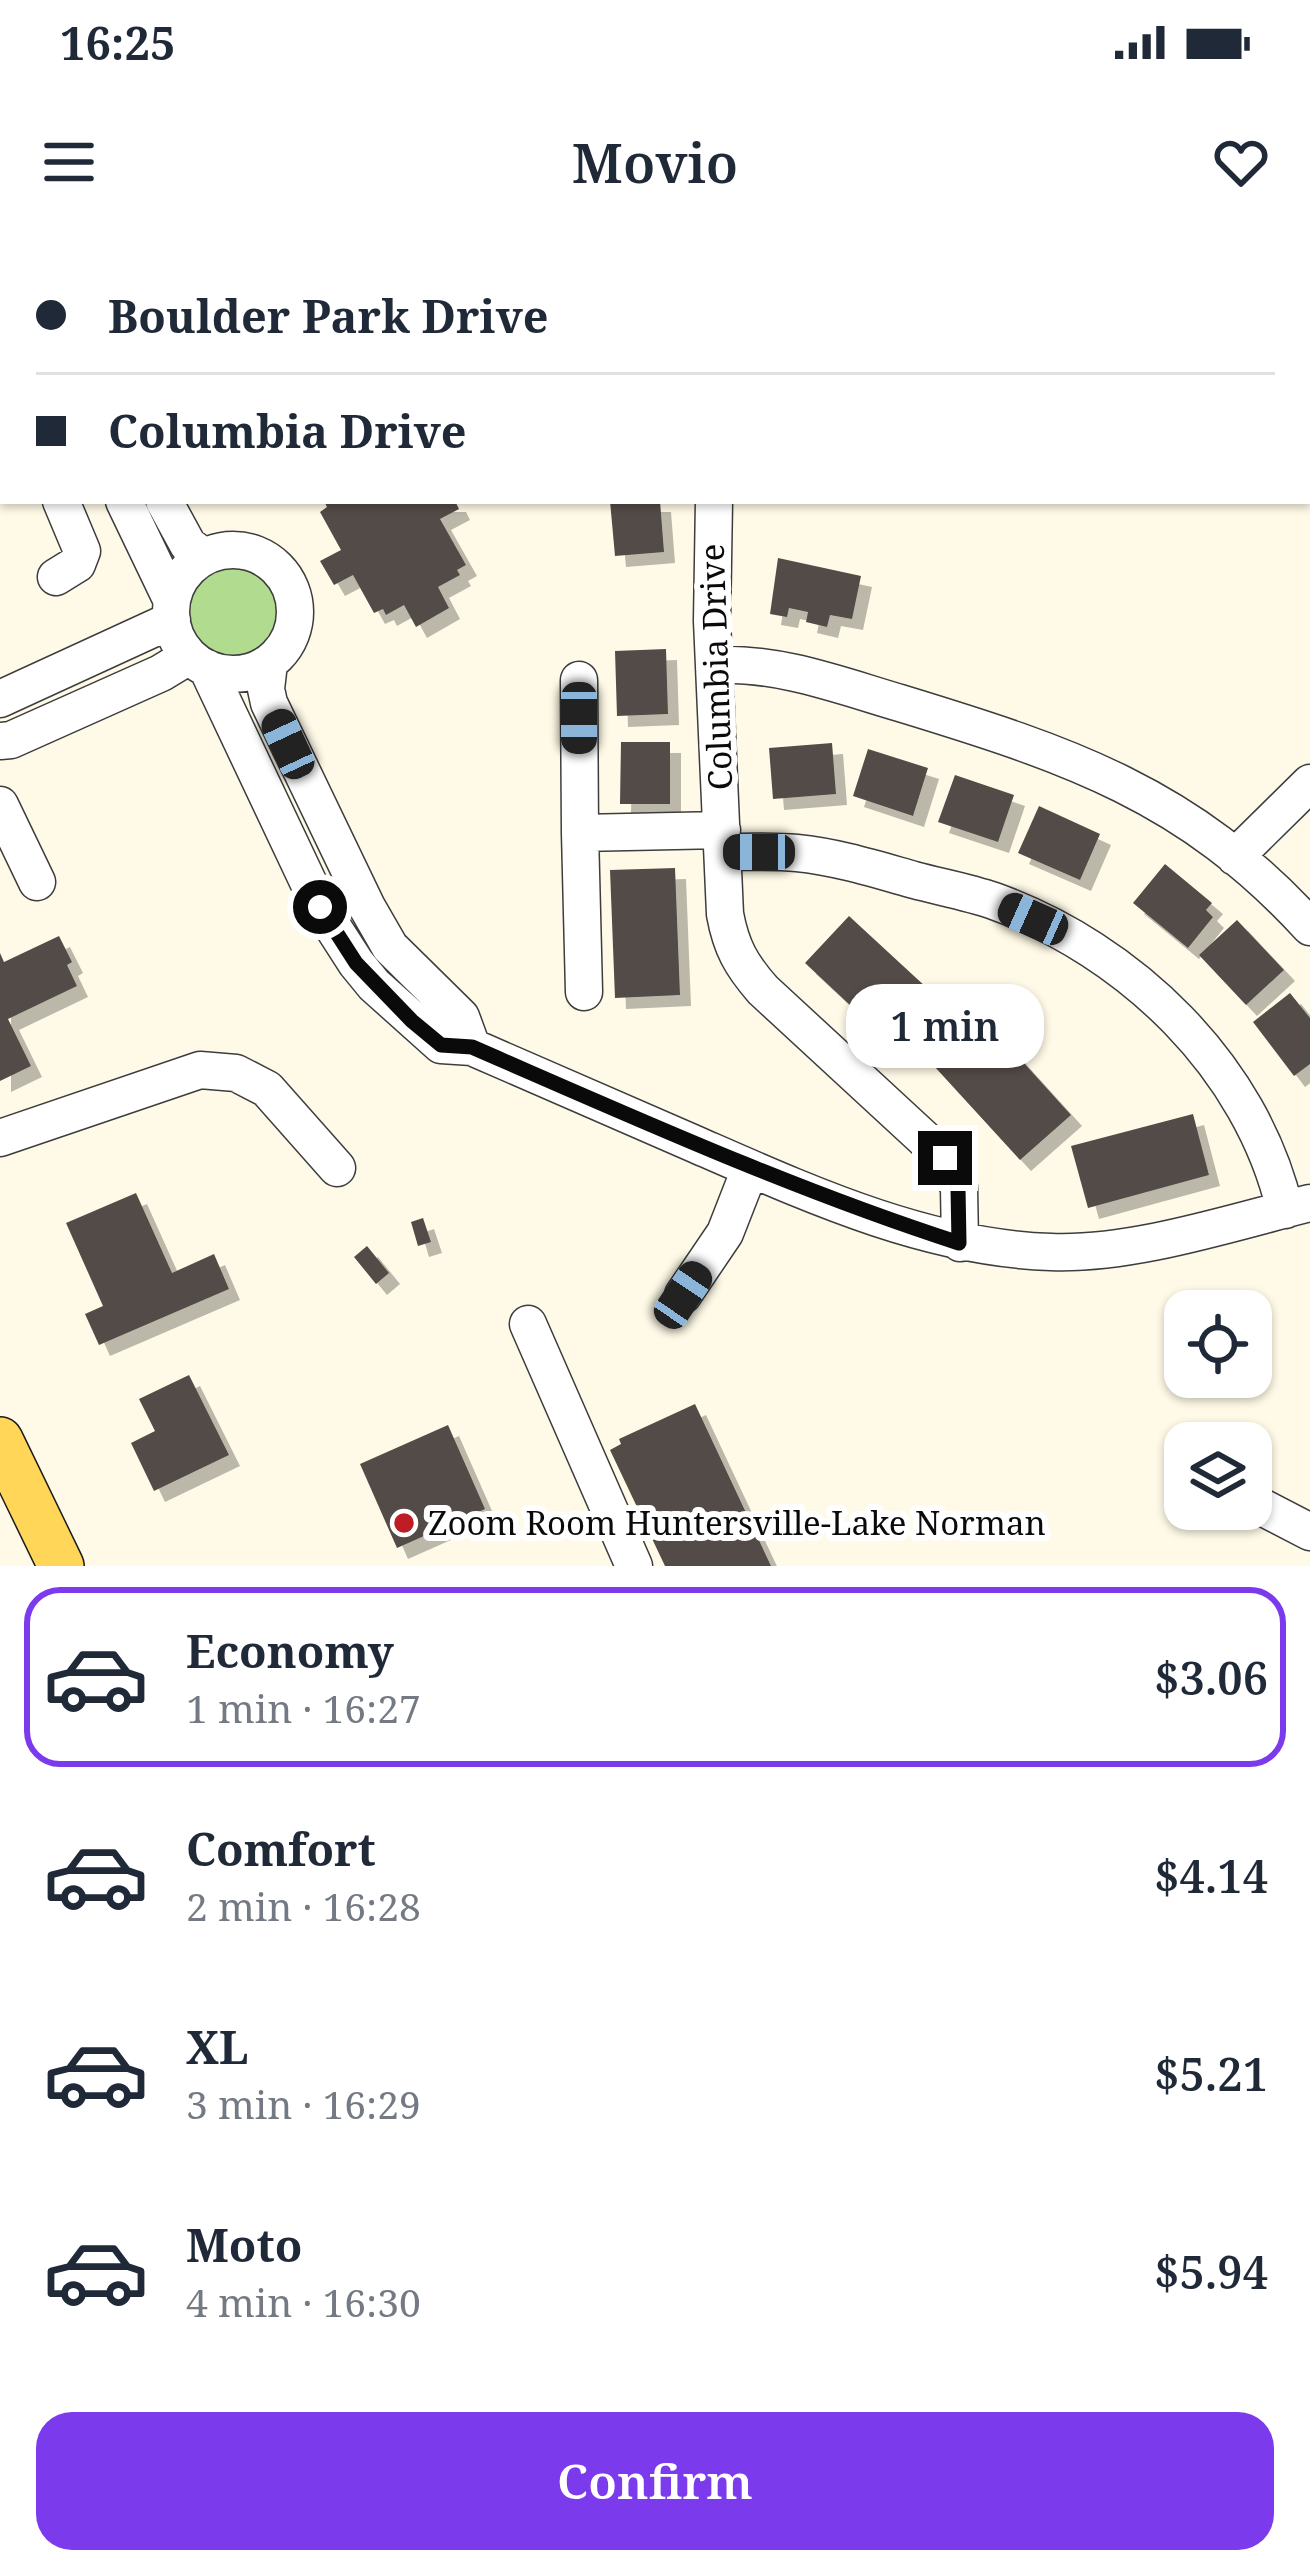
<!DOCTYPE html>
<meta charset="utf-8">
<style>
:root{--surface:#fff;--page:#f2f2f3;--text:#1f2937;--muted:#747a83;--line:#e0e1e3;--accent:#7c3aed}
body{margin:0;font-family:"Noto Serif",serif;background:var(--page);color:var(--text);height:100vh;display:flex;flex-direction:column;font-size:45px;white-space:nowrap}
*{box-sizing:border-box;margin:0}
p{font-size:39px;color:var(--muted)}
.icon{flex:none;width:66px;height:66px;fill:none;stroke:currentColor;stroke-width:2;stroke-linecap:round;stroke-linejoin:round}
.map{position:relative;height:1326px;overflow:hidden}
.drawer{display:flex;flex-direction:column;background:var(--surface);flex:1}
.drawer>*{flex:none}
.top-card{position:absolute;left:0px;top:0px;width:1311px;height:264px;box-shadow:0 3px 9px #0004;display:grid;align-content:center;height:264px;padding:0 36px;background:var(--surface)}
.buttons{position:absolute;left:1164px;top:1050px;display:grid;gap:24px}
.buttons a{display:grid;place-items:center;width:108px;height:108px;border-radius:24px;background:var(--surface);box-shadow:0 3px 9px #0004;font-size:60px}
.end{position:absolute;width:54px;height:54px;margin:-27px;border:15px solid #0a0a0a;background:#fff;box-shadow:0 0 0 6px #fff}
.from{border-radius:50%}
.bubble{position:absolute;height:84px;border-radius:36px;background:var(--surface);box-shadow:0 3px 9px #0004;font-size:39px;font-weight:600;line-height:84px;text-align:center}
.car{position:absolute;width:36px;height:72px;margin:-36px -18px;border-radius:15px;box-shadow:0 0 9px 3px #0007;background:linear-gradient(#222 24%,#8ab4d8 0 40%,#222 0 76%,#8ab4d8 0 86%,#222 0)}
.top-card b{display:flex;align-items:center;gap:42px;height:114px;font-size:45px}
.top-card b+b{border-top:3px solid var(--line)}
.top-card i{width:30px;height:30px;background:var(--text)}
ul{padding:21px 0 0;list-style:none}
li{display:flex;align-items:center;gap:36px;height:180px;margin:0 24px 18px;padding:0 12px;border:6px solid transparent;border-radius:36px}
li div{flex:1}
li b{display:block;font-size:45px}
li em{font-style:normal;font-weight:600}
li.active{border-color:var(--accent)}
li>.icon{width:108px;height:108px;stroke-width:1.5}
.primary-button{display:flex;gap:24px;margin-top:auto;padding:24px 36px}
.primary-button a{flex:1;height:138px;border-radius:36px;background:var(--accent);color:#fff;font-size:48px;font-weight:600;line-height:138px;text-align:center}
.status{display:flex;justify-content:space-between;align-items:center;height:84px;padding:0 60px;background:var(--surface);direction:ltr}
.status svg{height:33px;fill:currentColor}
header{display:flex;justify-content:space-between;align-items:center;height:156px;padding:0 36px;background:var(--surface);font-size:54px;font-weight:600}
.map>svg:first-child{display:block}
.forest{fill:#b1db8f}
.building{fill:#534b46;filter:url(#shadow)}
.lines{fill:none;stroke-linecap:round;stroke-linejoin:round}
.minor-tunnel{stroke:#dad6c6;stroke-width:36;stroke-dasharray:36 18;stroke-linecap:butt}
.minor-casing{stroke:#3d3d3d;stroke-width:39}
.major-casing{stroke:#1b1b1b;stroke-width:48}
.minor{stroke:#fff;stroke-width:36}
.major{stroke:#ffd657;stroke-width:45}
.route{stroke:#0a0a0a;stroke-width:15}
.poi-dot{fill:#bf1d25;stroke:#fff;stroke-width:4.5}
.labels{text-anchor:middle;stroke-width:12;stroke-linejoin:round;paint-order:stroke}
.street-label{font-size:33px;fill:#0a0a0a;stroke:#fff}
.poi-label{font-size:33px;fill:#0a0a0a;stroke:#fff;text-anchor:start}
</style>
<div class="status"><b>16:25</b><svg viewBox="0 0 49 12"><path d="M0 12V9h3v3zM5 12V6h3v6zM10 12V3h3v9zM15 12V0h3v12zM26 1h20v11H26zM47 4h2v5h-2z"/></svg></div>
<header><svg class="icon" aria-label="menu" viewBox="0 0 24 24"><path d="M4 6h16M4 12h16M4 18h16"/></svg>Movio<svg class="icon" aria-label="heart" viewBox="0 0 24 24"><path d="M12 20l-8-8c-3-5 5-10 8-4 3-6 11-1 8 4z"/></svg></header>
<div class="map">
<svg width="1310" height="1326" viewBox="0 0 1310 1326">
<defs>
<filter id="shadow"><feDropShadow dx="11" dy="11" stdDeviation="0" flood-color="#0004"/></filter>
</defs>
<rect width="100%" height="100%" fill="#fffae7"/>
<path class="forest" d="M173 372a61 61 0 1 1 122 0a61 61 0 1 1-122 0Z"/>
<path class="building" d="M324,261H455L459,269L440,279L466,325L457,330L460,335L438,347L449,368L416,387L404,365L386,375L383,369L374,373L353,335L334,345L320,321L341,310L320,272L327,267Z
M610,261H660L664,312L615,316Z
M778,318L861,336L852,379L830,375L827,387L806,382L808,372L789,368L787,377L770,374Z
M666,409L668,474L617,476L615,411Z
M621,502H670V564H620Z
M832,503L836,554L773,559L769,508Z
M868,509L928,528L913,576L853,556Z
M955,535L1014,555L998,602L938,582Z
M1039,566L1100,594L1080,640L1018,613Z
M1165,624L1212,663L1206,670L1213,677L1188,708L1133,663Z
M675,628L680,755L615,758L610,630Z
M849,676L940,760L896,808L805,723Z
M1237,680L1284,730L1246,765L1199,715Z
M59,696L72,722L67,725L77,746L8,779L31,826L0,841V713L4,722Z
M1290,753L1310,778V824L1294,836L1253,782Z
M985,780L1071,875L1020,920L934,826Z
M1193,874L1209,935L1088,968L1071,906Z
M136,953L172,1033L214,1014L229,1049L99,1105L85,1074L103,1066L66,983Z
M423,978L431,1002L418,1006L411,982Z
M367,1006L389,1033L376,1044L354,1017Z
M189,1135L229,1215L154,1251L131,1203L155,1191L139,1159Z
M695,1164L771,1326H665L610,1210L621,1204L619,1199Z
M448,1185L485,1269L397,1308L360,1224Z"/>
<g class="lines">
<path class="minor-tunnel" d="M232,0L233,3"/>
<defs>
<path id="minor" d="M24,0L25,3
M712,0L714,3
M1012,0L1017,1
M657,3L662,0
M0,137L3,140
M1308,193L1310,194
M124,261L172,361
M164,261L188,305L204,317
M714,261L712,381L725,674C731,707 741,725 763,750L945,918L959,948L960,1003
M171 372a62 62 0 1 1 124 0a62 62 0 1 1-124 0Z
M56,337L77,324L82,311L61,261
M269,423L266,449L269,463L367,667L390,707L461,777L472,807
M714,425C779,422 839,445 900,463C1067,514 1189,554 1310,687
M207,428L320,667L356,723L374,745L441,805L472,807C547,839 622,872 697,905C809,954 927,1008 1051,1012C1133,1015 1230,983 1310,963
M579,440L580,593
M0,459L172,380
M0,501L11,500L161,433L189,416
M0,565L37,642
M724,612C748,612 773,611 797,613C837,617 875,629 914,640C940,647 968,652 994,661C1130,710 1252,827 1285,970
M1235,617L1310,543
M584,752L580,593L722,590
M0,898L200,830L236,833L267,849L337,928
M683,1055L725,993L750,929
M528,1084L634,1326
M1252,1262L1310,1292"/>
<path id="major" d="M0,1200L61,1326"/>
</defs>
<use href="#minor" class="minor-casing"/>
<use href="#major" class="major-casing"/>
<use href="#minor" class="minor"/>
<use href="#major" class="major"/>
</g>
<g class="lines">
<path class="route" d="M320,667L356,723L412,781L441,805L472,807C633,877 792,949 959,1003L958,948L945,918"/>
</g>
<circle class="poi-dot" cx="404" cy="1283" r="12"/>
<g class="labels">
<g class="street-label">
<text transform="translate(716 427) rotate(-92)" y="12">Columbia Drive</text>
</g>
<g class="poi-label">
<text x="428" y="1295">Zoom Room Huntersville-Lake Norman</text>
</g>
</g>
</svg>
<div class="buttons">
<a><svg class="icon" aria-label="locate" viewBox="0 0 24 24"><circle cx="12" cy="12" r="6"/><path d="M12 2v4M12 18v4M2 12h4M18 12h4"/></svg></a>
<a><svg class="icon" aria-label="layers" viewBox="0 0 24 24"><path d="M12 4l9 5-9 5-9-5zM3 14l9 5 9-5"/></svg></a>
</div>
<i class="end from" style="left:320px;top:667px"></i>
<i class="end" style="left:945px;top:918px"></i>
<div class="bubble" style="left:846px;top:744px;width:198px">1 min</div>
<i class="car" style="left:579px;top:478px;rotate:180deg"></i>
<i class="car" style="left:288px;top:504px;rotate:335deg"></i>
<i class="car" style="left:759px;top:612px;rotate:270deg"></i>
<i class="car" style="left:1033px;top:679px;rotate:294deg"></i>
<i class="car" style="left:683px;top:1055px;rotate:34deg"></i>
<div class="top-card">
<b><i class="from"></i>Boulder Park Drive</b>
<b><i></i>Columbia Drive</b>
</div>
</div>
<section class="drawer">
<ul>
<li class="active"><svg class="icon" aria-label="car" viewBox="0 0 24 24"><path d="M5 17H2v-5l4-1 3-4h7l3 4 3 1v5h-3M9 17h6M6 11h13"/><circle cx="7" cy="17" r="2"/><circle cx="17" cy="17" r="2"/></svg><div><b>Economy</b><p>1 min · 16:27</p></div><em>$3.06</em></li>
<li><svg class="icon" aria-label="car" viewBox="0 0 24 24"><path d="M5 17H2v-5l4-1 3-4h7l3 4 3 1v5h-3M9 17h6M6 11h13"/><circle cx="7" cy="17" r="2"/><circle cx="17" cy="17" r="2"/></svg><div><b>Comfort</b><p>2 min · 16:28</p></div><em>$4.14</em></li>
<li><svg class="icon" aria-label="car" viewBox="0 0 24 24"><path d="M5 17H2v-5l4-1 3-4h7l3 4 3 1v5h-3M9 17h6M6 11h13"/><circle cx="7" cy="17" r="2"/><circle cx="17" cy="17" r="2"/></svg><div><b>XL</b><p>3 min · 16:29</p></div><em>$5.21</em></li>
<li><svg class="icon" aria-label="car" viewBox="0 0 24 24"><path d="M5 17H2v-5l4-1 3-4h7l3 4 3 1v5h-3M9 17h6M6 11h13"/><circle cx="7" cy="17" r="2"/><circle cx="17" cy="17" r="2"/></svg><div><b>Moto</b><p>4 min · 16:30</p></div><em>$5.94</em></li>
</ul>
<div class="primary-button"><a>Confirm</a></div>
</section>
